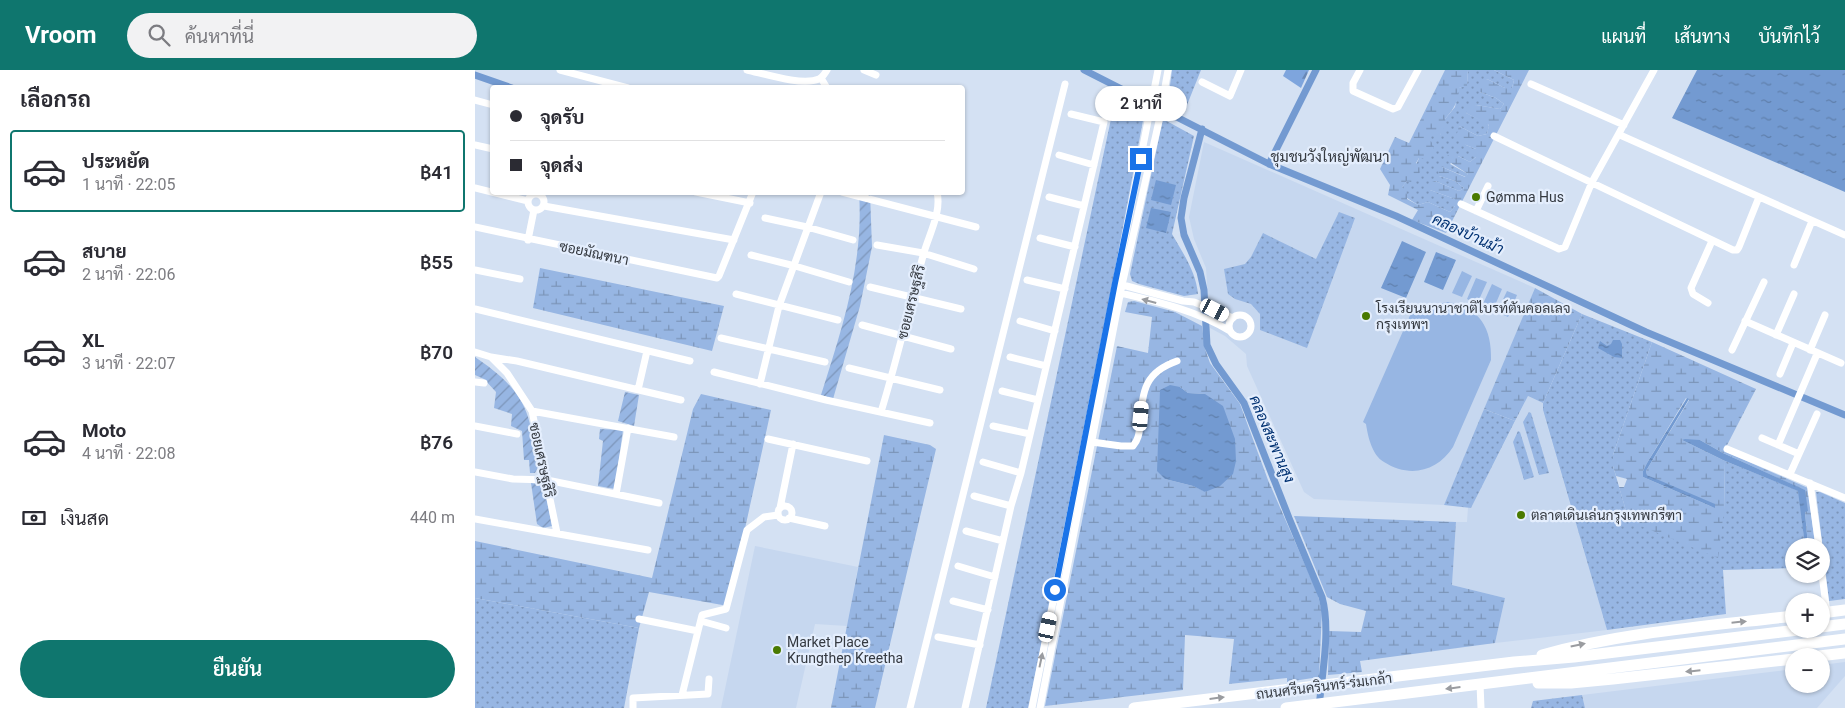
<!DOCTYPE html>
<html lang="th">
<meta charset="utf-8">
<style>
:root{--surface:#fff;--page:#f2f2f3;--text:#2b2b33;--muted:#7c7c81;--line:#e1e1e2;--accent:#0f766e}
body{margin:0;font-family:Roboto,Sarabun,sans-serif;background:var(--page);color:var(--text);height:100vh;display:flex;flex-direction:column;font-size:19px;white-space:nowrap}
*{box-sizing:border-box;margin:0}
p{font-size:16px;color:var(--muted)}
.icon{flex:none;width:28px;height:28px;fill:none;stroke:currentColor;stroke-width:2;stroke-linecap:round;stroke-linejoin:round}
.map{position:relative;flex:1;overflow:hidden}
.sheet{display:flex;flex-direction:column;background:var(--surface);width:475px}
.sheet>*{flex:none}
.guide{position:absolute;left:15px;top:15px;width:475px;height:110px;border-radius:5px;box-shadow:0 1px 4px #0004;display:grid;align-content:center;height:110px;padding:0 20px;background:var(--surface)}
.controls{position:absolute;left:1310px;top:468px;display:grid;gap:10px}
.controls a{display:grid;place-items:center;width:45px;height:45px;border-radius:50%;background:var(--surface);box-shadow:0 1px 4px #0004;font-size:25px}
.end{position:absolute;width:22px;height:22px;margin:-11px;border:6px solid #1a73e8;background:#fff;box-shadow:0 0 0 2px #fff}
.from{border-radius:50%}
.bubble{position:absolute;height:35px;border-radius:18px;background:var(--surface);box-shadow:0 1px 4px #0004;font-size:16px;font-weight:600;line-height:35px;text-align:center}
.car{position:absolute;width:15px;height:30px;margin:-15px -8px;border-radius:6px;box-shadow:0 0 4px 1px #0007;background:linear-gradient(#fff 24%,#345 0 40%,#fff 0 76%,#345 0 86%,#fff 0)}
.guide b{display:flex;align-items:center;gap:18px;height:48px;font-size:19px}
.guide b+b{border-top:1px solid var(--line)}
.guide i{width:12px;height:12px;background:var(--text)}
ul{padding:0;list-style:none}
li{display:flex;align-items:center;gap:15px;height:82px;margin:0 10px 8px;padding:0 10px;border:2px solid transparent;border-radius:5px}
li div{flex:1}
li b{display:block;font-size:19px}
li em{font-style:normal;font-weight:600}
li.selected{border-color:var(--accent)}
li>.icon{width:45px;height:45px;stroke-width:1.5}
h2{padding:0 20px;font-size:22px;line-height:60px}
.pay{display:flex;align-items:center;gap:12px;height:55px;padding:0 20px;font-size:19px}
.pay p{margin-inline-start:auto}
.button{display:flex;gap:10px;margin-top:auto;padding:10px 20px}
.button a{flex:1;height:58px;border-radius:30px;background:var(--accent);color:#fff;font-size:20px;font-weight:600;line-height:58px;text-align:center}
header{display:flex;align-items:center;gap:30px;box-sizing:border-box;height:70px;padding:0 25px;background:var(--accent);color:#fff}
header strong{font-size:24px}
nav{display:flex;gap:28px;margin-inline-start:auto;font-size:18px}
.search{width:350px;height:45px;background:var(--page);display:flex;align-items:center;gap:12px;box-sizing:border-box;padding:0 18px;border-radius:28px;color:var(--muted);font-size:19px}
main{display:flex;flex:1;min-height:0}
.map>svg:first-child{display:block}
.built{fill:#c6d7ef}
.grass{fill:url(#grass-dots)}
.forest{fill:url(#forest-firs)}
.wetland{fill:url(#wetland-marsh);fill-rule:evenodd}
.garden{fill:url(#garden-furrows)}
.pitch{fill:#97b6e3}
.water{fill:url(#water-ripples)}
.lines{fill:none;stroke-linecap:round;stroke-linejoin:round}
.canal{stroke:#739ad1;stroke-width:7}
.street{stroke:#fff;stroke-width:7}
.primary{stroke:#fff;stroke-width:11}
.oneway{fill:#9a9ca0}
.route{stroke:#1a73e8;stroke-width:6}
.poi-dot{fill:#4a7a01;stroke:#e4eefd;stroke-width:2}
.labels{text-anchor:middle;stroke-width:4.5;stroke-linejoin:round;paint-order:stroke}
.poi-label{font-size:14px;fill:#343940;stroke:#e4eefd;text-anchor:start}
.street-label{font-size:14px;fill:#343940;stroke:#e4eefd}
.neighbourhood-label{font-size:15px;fill:#343940;stroke:#e4eefd}
.water-label{font-size:15px;font-style:italic;fill:#003172;stroke:#e4eefd}
</style>
<header>
<strong>Vroom</strong>
<div class="search"><svg class="icon" aria-label="search" viewBox="0 0 24 24"><circle cx="10" cy="10" r="6"/><path d="M15 15l6 6"/></svg>ค้นหาที่นี่</div>
<nav><a>แผนที่</a><a>เส้นทาง</a><a>บันทึกไว้</a></nav>
</header>
<main>
<section class="sheet">
<h2>เลือกรถ</h2>
<ul>
<li class="selected"><svg class="icon" aria-label="car" viewBox="0 0 24 24"><path d="M5 17H2v-5l4-1 3-4h7l3 4 3 1v5h-3M9 17h6M6 11h13"/><circle cx="7" cy="17" r="2"/><circle cx="17" cy="17" r="2"/></svg><div><b>ประหยัด</b><p>1 นาที · 22:05</p></div><em>฿41</em></li>
<li><svg class="icon" aria-label="car" viewBox="0 0 24 24"><path d="M5 17H2v-5l4-1 3-4h7l3 4 3 1v5h-3M9 17h6M6 11h13"/><circle cx="7" cy="17" r="2"/><circle cx="17" cy="17" r="2"/></svg><div><b>สบาย</b><p>2 นาที · 22:06</p></div><em>฿55</em></li>
<li><svg class="icon" aria-label="car" viewBox="0 0 24 24"><path d="M5 17H2v-5l4-1 3-4h7l3 4 3 1v5h-3M9 17h6M6 11h13"/><circle cx="7" cy="17" r="2"/><circle cx="17" cy="17" r="2"/></svg><div><b>XL</b><p>3 นาที · 22:07</p></div><em>฿70</em></li>
<li><svg class="icon" aria-label="car" viewBox="0 0 24 24"><path d="M5 17H2v-5l4-1 3-4h7l3 4 3 1v5h-3M9 17h6M6 11h13"/><circle cx="7" cy="17" r="2"/><circle cx="17" cy="17" r="2"/></svg><div><b>Moto</b><p>4 นาที · 22:08</p></div><em>฿76</em></li>
</ul>
<div class="pay"><svg class="icon" aria-label="cash" viewBox="0 0 24 24"><path d="M3 7h18v10H3z"/><circle cx="12" cy="12" r="2"/></svg>เงินสด<p>440 m</p></div>
<div class="button"><a>ยืนยัน</a></div>
</section>
<div class="map">
<svg width="1370" height="638" viewBox="0 0 1370 638">
<defs>
<pattern id="grass-dots" width="8" height="8" patternUnits="userSpaceOnUse" patternTransform="scale(1.25)"><rect width="8" height="8" fill="#97b6e3"/><path d="M2 2h.1M6 6h.1" fill="none" stroke="#7c95b9" stroke-width="1.8" stroke-linecap="round"/></pattern>
<pattern id="forest-firs" width="22" height="20" patternUnits="userSpaceOnUse" patternTransform="scale(1.25)"><rect width="22" height="20" fill="#7ea5dd"/><path d="M5 1l3.5 6h-7zM16 11l3.5 6h-7z" fill="#6887b5"/></pattern>
<pattern id="wetland-marsh" width="20" height="14" patternUnits="userSpaceOnUse" patternTransform="scale(1.25)"><rect width="20" height="14" fill="#97b6e3"/><path d="M1 5h8M5 5V1M11 12h8M15 12V8" fill="none" stroke="#7c95b9"/></pattern>
<pattern id="garden-furrows" width="10" height="10" patternUnits="userSpaceOnUse" patternTransform="scale(1.25)"><rect width="10" height="10" fill="#97b6e3"/><path d="M-1 1l2-2M0 10L10 0M9 11l2-2" fill="none" stroke="#7c95b9"/></pattern>
<pattern id="water-ripples" width="26" height="14" patternUnits="userSpaceOnUse" patternTransform="scale(1.25)"><rect width="26" height="14" fill="#739ad1"/><path d="M2 4q2-2 4 0t4 0M15 11q2-2 4 0t4 0" fill="none" stroke="#5f7fab"/></pattern>
</defs>
<rect width="100%" height="100%" fill="#d4e1f3"/>
<path class="built" d="M729,72L1060,218L969,435L839,429L829,422L772,296L771,284L750,266L735,258L731,198L719,169L714,147Z
M1053,326L1068,333V341L1132,560L1020,573L1030,528L977,515L981,452H992L993,437L996,438Z
M280,476L383,497L372,556L340,554L321,638H246Z
M1370,592V606L1342,638H1110L1107,625L1319,599V614H1346V595Z"/>
<path class="grass" d="M697,0H726L708,45L692,39Z
M993,0H1019L1039,10L1037,18H1030L1012,9L1005,22L1021,28L1029,34L1025,39L1001,35L991,43L1012,53L1014,56L1012,64L1003,66L984,56L991,75L1001,79V87L995,92L983,86L975,94L993,104L991,107L967,97L964,106L980,111L989,118L984,121L960,111L955,120L980,129V136L975,142L953,132L943,135L932,128L927,117C939,104 947,81 953,65H965L970,49L980,37L984,18L992,15Z
M640,30L669,45L594,444L553,638H511Z
M688,49L719,66L697,164C708,183 721,202 723,224L709,226L664,214L657,211L655,204Z
M864,142L880,148L832,278L785,260V244L776,234L760,229L753,224L749,199L770,194L776,187L788,163L841,189Z
M1107,244L1177,272L1138,385V396L1154,451L1249,440L1250,391L1324,421L1330,476H1319V498L1248,500L1251,544L1132,560L1068,340V333Z
M1009,339L1040,351L996,438L969,435Z
M1054,342L1056,343L1074,403L1064,405L1048,352Z
M1043,361L1045,362L1059,407L1049,410L1038,372Z
M1341,422H1345L1370,433V529L1354,531Z
M0,528L164,558L149,638H0Z
M1107,625L1110,638H1056L1058,631Z"/>
<path class="forest" d="M811,0H834L826,18L808,6Z"/>
<path class="wetland" d="M970,0H993L992,16L984,18C984,31 978,40 970,49L971,55L965,65H953L959,77L953,89L944,88L941,93L947,98L939,113L932,111L927,117L932,123V129L943,135L953,132L975,142L980,136V129L955,120L954,113L960,111L984,121L989,118L980,111L964,106L963,99L967,97L990,107L993,104L970,89L973,85L983,86L995,92L1001,87V79L991,75L981,67L984,56L1003,66L1012,64L1014,55L991,43L994,36L1001,35L1025,39L1029,34L1021,28L1005,22V14L1012,9L1030,18H1037L1039,10L1019,0H1054L971,163L937,150L943,140L913,125L915,115L905,99L920,67L934,73Z
M65,198L249,236L237,281L58,238Z
M1060,218L1107,244L1068,333L1053,326L1040,351L1009,339Z
M659,231L700,242L727,256L730,279L735,293L765,334L793,410L842,522L847,541L844,607L812,612V608L754,614L759,569L710,565L708,620L570,636L642,276L673,283L677,247L650,242L653,232ZM705,317L713,323L730,324L731,422L718,416L690,409Z
M1177,272L1281,319L1249,381L1333,418L1340,475L1333,476L1330,441H1332L1329,420L1248,383L1225,370H1207L1250,391L1249,440L1243,488L1154,451L1144,417H1149L1152,409L1141,406L1138,396V385ZM1211,328L1214,330L1171,401L1172,405L1240,438L1168,407V401L1172,393Z
M226,324L296,340L253,536L174,522L164,558L0,528V471L177,508L218,339Z
M409,365L455,375L461,379L400,638H356Z
M819,446L981,452L977,515L1030,528L1020,573L885,591L887,602L853,605L854,561L886,562L891,541L865,534L852,527Z"/>
<path class="garden" d="M384,123H395L397,177L385,236L358,329L346,325C367,259 389,193 384,123Z
M0,287C22,302 45,320 53,347C58,363 60,381 63,397L60,403H55L54,390H49L47,361L36,356L37,344L19,338L21,322L9,309L0,305Z
M150,322L164,325L159,356L143,351Z
M125,359L148,360L140,419L123,416L128,371L124,369Z
M56,413L65,414L69,417L77,456L68,458L62,454Z"/>
<path class="pitch" d="M987,201L997,206L987,227L977,223Z
M1001,208L1012,212L1002,234L992,229Z
M1017,214L1027,219L1018,240L1007,236Z
M1032,221L1042,225L1033,247L1022,242Z
M973,232C1005,237 1017,259 1016,290L978,377C962,402 934,408 909,392C897,385 893,367 891,354L888,352L936,243L938,244L952,236Z"/>
<path class="water" d="M1222,0H1370V122L1197,48Z
M681,110L701,115L696,135L676,130Z
M676,138L696,142L691,163L671,158Z
M927,171L951,182L931,228L906,218Z
M961,182L981,190L968,220L949,212Z
M1138,270H1145L1147,274V288L1139,287L1123,278L1125,271L1132,276L1136,274Z
M695,315L705,317L713,323L730,324L748,336L760,369L761,391L758,404L745,416L730,422L718,416L690,409L682,401L685,320Z
M1212,328L1214,329L1171,401L1172,405L1240,434V438L1168,407V401L1172,393Z
M1210,369L1225,370L1248,383L1330,420L1333,441L1330,442L1333,476H1330L1323,421L1250,391L1207,370Z"/>
<g class="lines">
<path class="canal" d="M609,0L794,94L921,146L1171,262L1370,345
M0,5L37,18
M727,59L709,128L706,148L709,165L725,202L729,220L732,275L741,294L769,333L814,448L847,527C856,560 847,603 844,638
M794,94L841,0"/>
<path class="street" d="M85,0L153,18
M272,0C290,4 327,16 344,9C348,7 350,3 352,0
M389,0L401,5
M885,0L878,13V21L918,39L923,37L943,0
M346,8L352,18
M727,12L755,26L766,0
M1056,14L1149,55
M0,30L18,35
M1145,65L1370,165
M1019,66L1258,180H1262L1264,177L1284,127
M0,75L18,79
M584,85L619,95
M0,118L53,131
M221,122L275,133
M367,122L501,157
M53 132a8 8 0 1 1 16 0a8 8 0 1 1-16 0Z
M574,127L609,136
M986,134L1080,177L1084,179L1090,177L1117,112L1179,0
M69,136L259,170
M1001,141L1013,116
M290,148L332,157L378,170
M0,157L242,208L244,206L278,122
M565,168L600,177
M53,170L59,140
M402,175L448,183L499,199
M276,185L320,196L374,212
M1319,195L1337,151
M0,200L45,209
M552,210L590,219
M644,214L708,231L719,232L758,248
M395,217L486,239
M641,222C680,231 721,240 755,261
M261,224L363,250
M1233,233L1218,224L1216,218L1237,171
M0,239L215,291
M754 256a11 11 0 1 1 22 0a11 11 0 1 1-22 0Z
M545,251L580,261
M1270,251L1366,293
M387,255L476,279
M1301,265L1319,224
M246,268L350,292
M1257,280L1289,212
M1335,280L1350,245
M0,282L16,287L32,303L57,341L82,463
M16,287L42,291L206,330
M535,287L571,296
M374,298L465,320
M239,302L351,330L455,353
M1305,304L1318,273
M0,312L9,313
M285,314L304,236L346,122
M163,320L172,281
M527,321L563,330
M57,341L199,367
M406,342C422,290 434,238 448,186C453,166 467,143 462,122
M0,356L42,364
M518,356L555,364
M1287,368L1324,384
M293,369L392,391
M617,372L646,376H658C664,369 664,363 665,354C668,322 668,303 702,291
M1303,375L1342,284
M1252,379L1370,428
M508,392L546,403
M0,402L38,409L72,410L184,433
M1315,404L1342,344
M1335,413L1344,476
M141,424L153,358
M499,426L536,436
M303 443a7 7 0 1 1 14 0a7 7 0 1 1-14 0Z
M305,438L318,374
M314,448L350,456
M0,449L173,480
M491,461L528,471
M483,496L520,507
M1346,497L1352,543
M478,531L513,540
M164,549L223,561
M226,551L251,558
M463,567L505,575
M1005,614L1006,638
M207,625L227,545L251,539L272,460L289,447L303,445
M158,638V628L233,624L234,609
M435,638L590,14
M490,638L536,436L546,403L629,52L596,44
M557,638L683,0
M565,638L647,215L684,51L693,0"/>
<path class="primary" d="M1346,543L1370,540
M1346,557L1370,554
M1067,585C1149,562 1234,556 1319,546
M1344,586L1370,583
M1063,613H1096L1138,609L1319,589
M659,638L1039,592L1099,587L1331,559
M811,638L1370,569"/>
</g>
<defs><path id="oneway-solid" d="M-6-.8H1V-3.2L6.5 0L1 3.2V.8H-6Z" transform="scale(1.25)"/></defs>
<g class="oneway">
<use href="#oneway-solid" transform="translate(674 231) rotate(-165)"/>
<use href="#oneway-solid" transform="translate(1264 552) rotate(-6)"/>
<use href="#oneway-solid" transform="translate(1103 575) rotate(-12)"/>
<use href="#oneway-solid" transform="translate(566 590) rotate(-78)"/>
<use href="#oneway-solid" transform="translate(1218 601) rotate(174)"/>
<use href="#oneway-solid" transform="translate(978 618) rotate(173)"/>
<use href="#oneway-solid" transform="translate(742 628) rotate(-7)"/>
</g>
<g class="lines">
<path class="route" d="M580,520L640,213L666,89"/>
</g>
<g class="poi-dot">
<circle cx="1001" cy="127" r="5"/>
<circle cx="891" cy="246" r="5"/>
<circle cx="1046" cy="445" r="5"/>
<circle cx="302" cy="580" r="5"/>
</g>
<g class="labels">
<g class="poi-label">
<text x="1011" y="132">Gømma Hus</text>
<text x="901" y="243">โรงเรียนนานาชาติไบรท์ตันคอลเลจ<tspan x="901" dy="16">กรุงเทพฯ</tspan></text>
<text x="1056" y="450">ตลาดเดินเล่นกรุงเทพกรีฑา</text>
<text x="312" y="577">Market Place<tspan x="312" dy="16">Krungthep Kreetha</tspan></text>
</g>
<g class="street-label">
<text transform="translate(119 183) rotate(12)" y="5">ซอยมัณฑนา</text>
<text transform="translate(436 232) rotate(-76)" y="5">ซอยเศรษฐสิริ</text>
<text transform="translate(67 390) rotate(78)" y="5">ซอยเศรษฐสิริ</text>
<text transform="translate(849 616) rotate(-7)" y="5">ถนนศรีนครินทร์-ร่มเกล้า</text>
</g>
<g class="neighbourhood-label">
<text x="855" y="92">ชุมชนวังใหญ่พัฒนา</text>
</g>
<g class="water-label">
<text transform="translate(993 164) rotate(25)" y="5">คลองบ้านม้า</text>
<text transform="translate(797 369) rotate(67)" y="5">คลองสะพานสูง</text>
</g>
</g>
</svg>
<div class="controls">
<a><svg class="icon" aria-label="layers" viewBox="0 0 24 24"><path d="M12 4l9 5-9 5-9-5zM3 14l9 5 9-5"/></svg></a>
<a>+</a>
<a>−</a>
</div>
<i class="end from" style="left:580px;top:520px"></i>
<i class="end" style="left:666px;top:89px"></i>
<div class="bubble" style="left:620px;top:16px;width:92px">2 นาที</div>
<i class="car" style="left:740px;top:240px;rotate:117deg"></i>
<i class="car" style="left:666px;top:346px;rotate:5deg"></i>
<i class="car" style="left:573px;top:557px;rotate:12deg"></i>
<div class="guide">
<b><i class="from"></i>จุดรับ</b>
<b><i></i>จุดส่ง</b>
</div>
</div>
</main>
